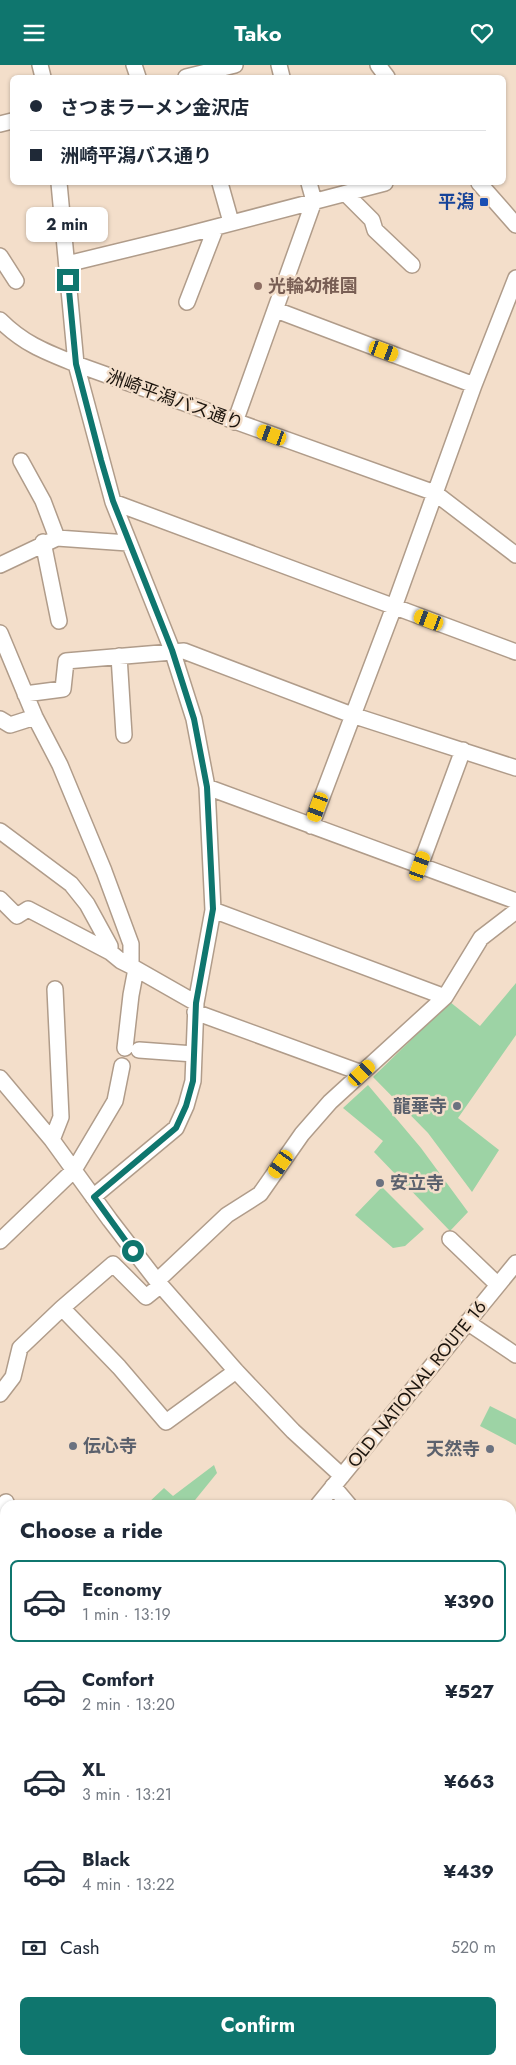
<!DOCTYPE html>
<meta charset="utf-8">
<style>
:root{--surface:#fff;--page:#f6f6f7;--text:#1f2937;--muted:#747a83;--line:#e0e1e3;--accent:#0f766e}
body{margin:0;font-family:Jost,"Noto Sans JP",sans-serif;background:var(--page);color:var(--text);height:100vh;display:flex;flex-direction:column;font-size:19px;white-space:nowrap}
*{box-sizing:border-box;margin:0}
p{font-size:16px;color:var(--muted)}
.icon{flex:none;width:28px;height:28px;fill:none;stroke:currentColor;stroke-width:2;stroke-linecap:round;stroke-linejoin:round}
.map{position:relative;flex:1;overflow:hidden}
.side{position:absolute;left:0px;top:1435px;width:516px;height:565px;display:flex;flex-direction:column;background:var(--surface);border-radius:15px 15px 0 0;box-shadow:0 1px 4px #0004}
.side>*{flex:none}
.banner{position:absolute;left:10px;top:10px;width:496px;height:110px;border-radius:8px;box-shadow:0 1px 4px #0004;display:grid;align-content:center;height:110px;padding:0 20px;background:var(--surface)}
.end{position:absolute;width:22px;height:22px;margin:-11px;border:6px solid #0f766e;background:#fff;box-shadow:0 0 0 2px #fff}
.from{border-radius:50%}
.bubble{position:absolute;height:35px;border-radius:8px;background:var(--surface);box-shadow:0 1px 4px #0004;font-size:16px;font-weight:700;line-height:35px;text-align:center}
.car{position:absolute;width:15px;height:30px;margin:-15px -8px;border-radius:6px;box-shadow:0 0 4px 1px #0007;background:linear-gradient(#f5c518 24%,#345 0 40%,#f5c518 0 76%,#345 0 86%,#f5c518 0)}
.banner b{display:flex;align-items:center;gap:18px;height:48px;font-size:19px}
.banner b+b{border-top:1px solid var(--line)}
.banner i{width:12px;height:12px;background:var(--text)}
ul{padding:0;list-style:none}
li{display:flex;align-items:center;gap:15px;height:82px;margin:0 10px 8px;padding:0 10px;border:2px solid transparent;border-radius:8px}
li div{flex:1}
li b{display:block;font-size:19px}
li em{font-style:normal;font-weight:700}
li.current{border-color:var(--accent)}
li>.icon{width:45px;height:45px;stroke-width:1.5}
h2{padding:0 20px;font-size:22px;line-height:60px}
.pay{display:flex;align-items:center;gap:12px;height:55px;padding:0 20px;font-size:19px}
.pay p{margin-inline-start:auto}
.cta{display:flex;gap:10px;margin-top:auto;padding:10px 20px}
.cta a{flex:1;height:58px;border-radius:8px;background:var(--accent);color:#fff;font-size:20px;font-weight:700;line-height:58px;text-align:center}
header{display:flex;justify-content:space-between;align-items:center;height:65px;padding:0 20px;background:var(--accent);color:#fff;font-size:22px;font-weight:700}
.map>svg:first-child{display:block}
.green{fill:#9dd3a5}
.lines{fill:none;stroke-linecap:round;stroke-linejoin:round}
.minor-casing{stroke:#b09c8a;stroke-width:18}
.minor{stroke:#fff;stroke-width:15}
.route{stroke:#0f766e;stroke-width:6}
.transit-dot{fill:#1a4fb4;stroke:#f3deca;stroke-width:2}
.education-dot{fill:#8d6e63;stroke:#f3deca;stroke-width:2}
.worship-dot{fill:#6b7280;stroke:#f3deca;stroke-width:2}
.labels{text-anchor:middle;stroke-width:5;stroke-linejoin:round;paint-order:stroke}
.transit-label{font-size:18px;font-weight:bold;fill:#164399;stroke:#f3deca;text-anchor:end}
.education-label{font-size:18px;font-weight:bold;fill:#785e54;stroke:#f3deca;text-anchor:start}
.street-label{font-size:18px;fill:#1c150e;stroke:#f3deca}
.worship-label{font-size:18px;font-weight:bold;fill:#5b616d;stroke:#f3deca;text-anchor:end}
</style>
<header><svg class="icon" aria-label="menu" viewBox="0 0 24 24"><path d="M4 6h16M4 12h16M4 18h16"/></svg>Tako<svg class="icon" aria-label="heart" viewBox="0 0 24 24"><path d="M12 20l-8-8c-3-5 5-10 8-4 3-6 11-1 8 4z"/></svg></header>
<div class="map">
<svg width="516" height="2000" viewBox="0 0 516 2000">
<rect width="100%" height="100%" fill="#f3deca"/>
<path class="green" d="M516,918V970L458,1053L499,1085L472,1127L428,1068L373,1012L450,937L480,961Z
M368,1020L421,1083L468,1147L450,1166L374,1087L383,1076L343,1043Z
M382,1122L424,1164L405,1181L393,1183L355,1150Z
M490,1341L516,1354V1380L480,1361Z
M214,1400L217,1408L191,1440H146L164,1423L173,1431Z"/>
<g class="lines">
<defs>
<path id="minor" d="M40,0L43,12
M134,0L138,12
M279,0L282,12
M378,0L387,12
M186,12L235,0
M0,59L12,56
M59,118L76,299L435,428L516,490
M220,118L231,157
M479,118L516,160
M346,129L372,155L375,165L412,200
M0,191L16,216
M67,199L178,172L385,118
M187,237L216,162
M276,245L474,320
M0,255C24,279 46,287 76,299L113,437L172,585L194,654L207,722L213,845L196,938L193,1016L186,1041L176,1063L93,1132
M235,357L314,136L309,118
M21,396L43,436L57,473
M113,437L516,587
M43,477L59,556
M0,500L57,473L128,478
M0,568L35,652L60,700L104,806L131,879V901L196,938
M119,591L124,670
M25,629L63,624L66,596L184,586L352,650L516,703
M0,654L10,660L35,652
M207,722L516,836
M311,761L394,542L474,320L516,213
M0,766L71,819L87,839L110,881V887
M420,801L463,685
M0,834L17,851L28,844L110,887L121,896L131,901
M213,845L445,932
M195,947L362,1008
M125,983L131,930L136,904
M139,985L194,989
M0,1013L52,1075L110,1155L157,1216L236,1306L293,1366L342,1411
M52,1075L61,1052L55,924
M450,1174L498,1220
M0,1176L74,1105L115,1036L122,1001
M157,1216L227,1150L260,1129L302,1069L330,1037L445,932L481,873L516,846
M62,1243L113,1199L146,1232L161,1220
M467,1257L516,1290
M0,1329L13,1312L20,1283L62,1243L119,1302L166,1357L236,1306
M333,1421L349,1440
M318,1440L516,1198
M0,1449L6,1437
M511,1587L516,1579
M511,1613L516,1615
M511,1708L516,1710
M511,1787L516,1789
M0,1793L5,1789
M0,1921L5,1924
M511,1942L516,1928
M80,1995V2000
M235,1995L246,2000
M269,1995L270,2000
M182,2000L183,1995
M491,2000L493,1995"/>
</defs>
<use href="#minor" class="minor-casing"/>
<use href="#minor" class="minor"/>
</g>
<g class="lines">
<path class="route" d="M68,215L76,299L101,395L113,436L172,585L194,654L207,722L213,844L196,938L193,1016L186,1041L176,1063L94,1132L133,1186"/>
</g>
<rect class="transit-dot" x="479" y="132" width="10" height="10" rx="2.5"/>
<circle class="education-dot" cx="258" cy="221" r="5"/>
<g class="worship-dot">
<circle cx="457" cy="1041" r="5"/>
<circle cx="380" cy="1118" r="5"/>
<circle cx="73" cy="1381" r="5"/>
<circle cx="490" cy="1384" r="5"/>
</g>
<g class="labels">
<g class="transit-label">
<text x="474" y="143">平潟</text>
</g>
<g class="education-label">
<text x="268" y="227">光輪幼稚園</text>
</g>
<g class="street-label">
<text transform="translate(175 335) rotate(20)" y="6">洲崎平潟バス通り</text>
<text transform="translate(417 1319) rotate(-51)" y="6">OLD NATIONAL ROUTE 16</text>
</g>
<g class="worship-label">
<text x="447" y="1047">龍華寺</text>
<text x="390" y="1124" text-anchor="start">安立寺</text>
<text x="83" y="1387" text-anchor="start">伝心寺</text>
<text x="480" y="1390">天然寺</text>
</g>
</g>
</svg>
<i class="end from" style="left:133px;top:1186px"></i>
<i class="end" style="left:68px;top:215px"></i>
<div class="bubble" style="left:26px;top:142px;width:82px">2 min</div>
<i class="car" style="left:384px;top:286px;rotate:110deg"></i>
<i class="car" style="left:272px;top:370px;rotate:290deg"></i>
<i class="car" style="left:429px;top:555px;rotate:291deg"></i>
<i class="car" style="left:318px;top:742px;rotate:200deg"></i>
<i class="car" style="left:420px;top:801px;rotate:20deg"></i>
<i class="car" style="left:362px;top:1008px;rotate:47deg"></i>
<i class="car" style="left:281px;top:1099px;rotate:215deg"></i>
<div class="banner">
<b><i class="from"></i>さつまラーメン金沢店</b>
<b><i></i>洲崎平潟バス通り</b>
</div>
<section class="side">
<h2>Choose a ride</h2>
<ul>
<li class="current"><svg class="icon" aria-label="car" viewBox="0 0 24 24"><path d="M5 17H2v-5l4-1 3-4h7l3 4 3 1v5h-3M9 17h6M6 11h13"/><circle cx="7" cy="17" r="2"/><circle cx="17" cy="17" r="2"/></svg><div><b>Economy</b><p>1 min · 13:19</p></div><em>¥390</em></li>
<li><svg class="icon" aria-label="car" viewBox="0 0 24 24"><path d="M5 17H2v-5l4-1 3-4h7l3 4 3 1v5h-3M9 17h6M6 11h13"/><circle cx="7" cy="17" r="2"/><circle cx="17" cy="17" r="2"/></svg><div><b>Comfort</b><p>2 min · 13:20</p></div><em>¥527</em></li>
<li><svg class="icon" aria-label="car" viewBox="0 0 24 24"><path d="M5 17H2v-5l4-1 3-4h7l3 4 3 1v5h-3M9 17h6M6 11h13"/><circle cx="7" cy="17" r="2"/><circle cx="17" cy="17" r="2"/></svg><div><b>XL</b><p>3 min · 13:21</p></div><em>¥663</em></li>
<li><svg class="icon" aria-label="car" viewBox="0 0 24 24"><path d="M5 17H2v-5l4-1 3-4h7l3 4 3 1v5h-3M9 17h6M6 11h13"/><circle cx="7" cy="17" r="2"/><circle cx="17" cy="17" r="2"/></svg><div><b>Black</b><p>4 min · 13:22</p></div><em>¥439</em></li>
</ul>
<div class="pay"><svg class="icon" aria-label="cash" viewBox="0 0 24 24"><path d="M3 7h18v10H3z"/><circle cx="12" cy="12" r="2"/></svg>Cash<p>520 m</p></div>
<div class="cta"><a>Confirm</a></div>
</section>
</div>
